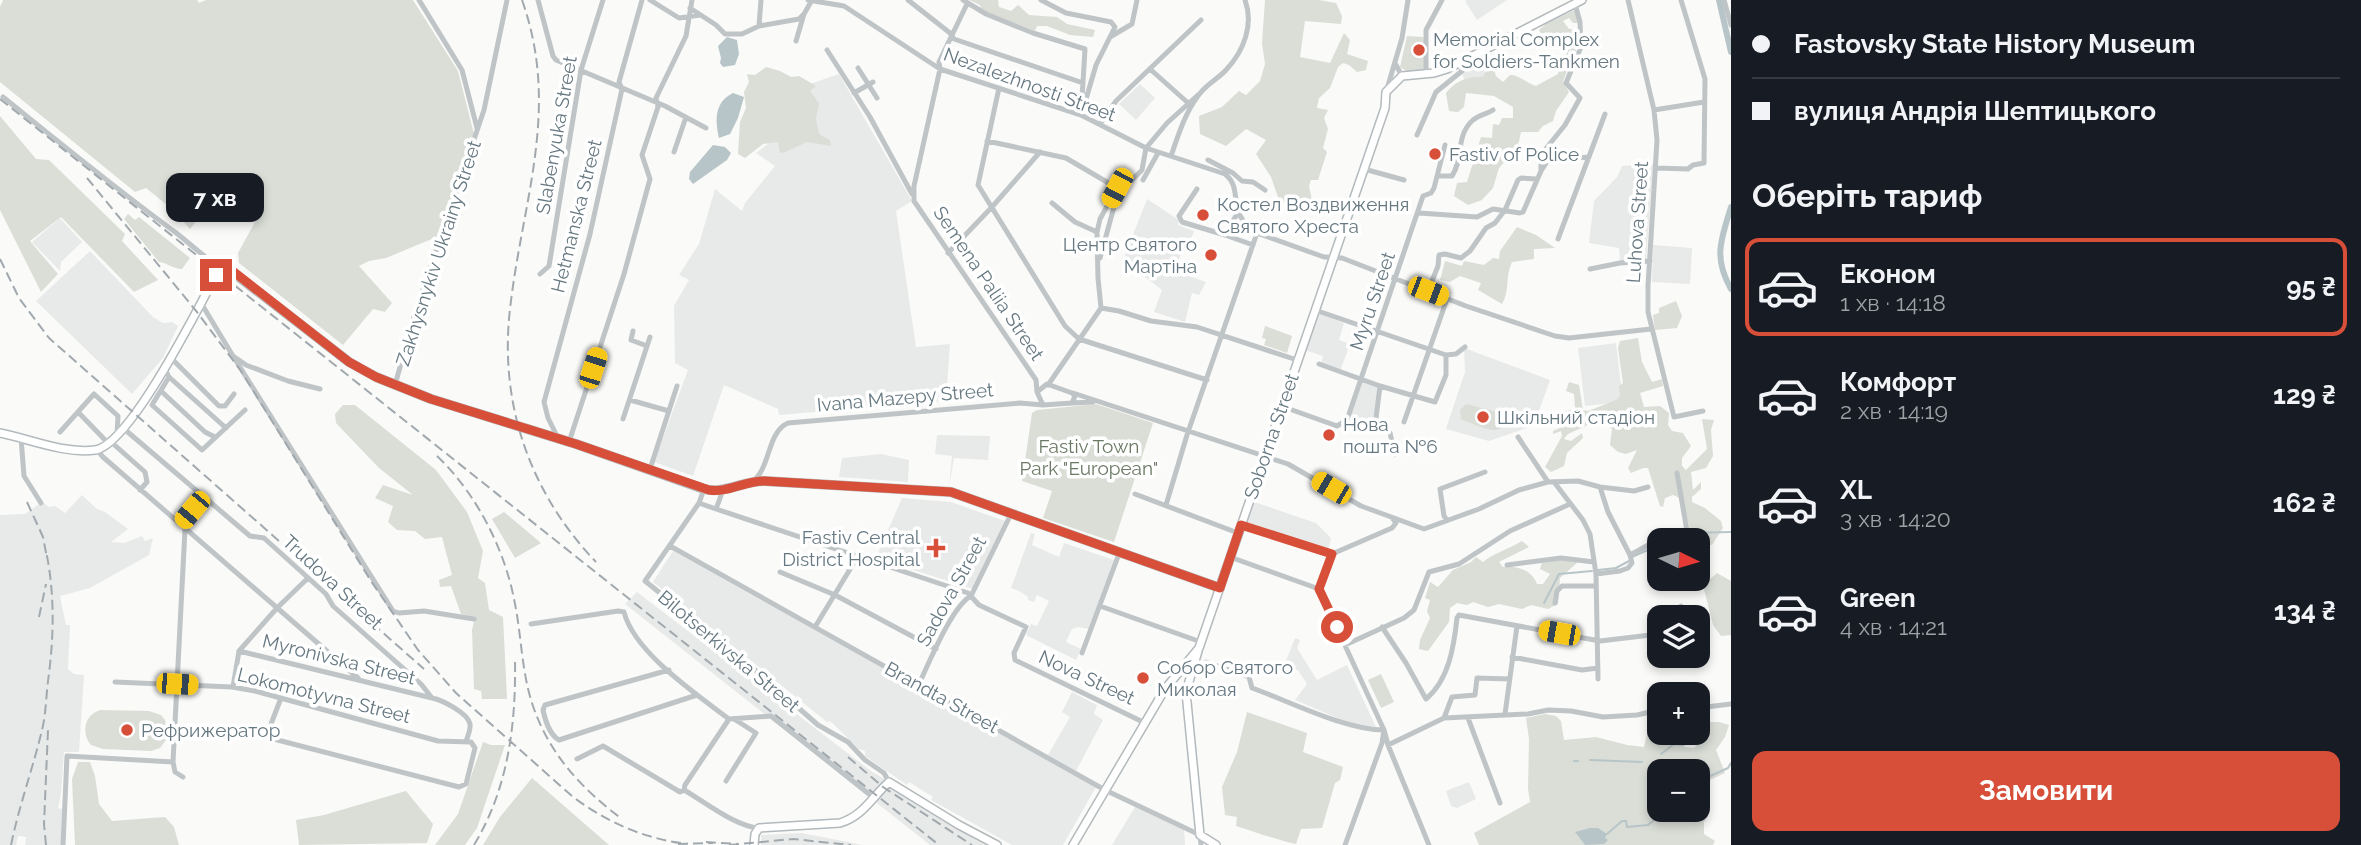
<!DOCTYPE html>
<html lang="uk">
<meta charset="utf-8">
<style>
:root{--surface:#171b24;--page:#20242c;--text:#f1f3f6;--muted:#9ea1a6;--line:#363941;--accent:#d84f39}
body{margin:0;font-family:Raleway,sans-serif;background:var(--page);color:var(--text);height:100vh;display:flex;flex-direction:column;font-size:26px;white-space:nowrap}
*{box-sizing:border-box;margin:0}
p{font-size:23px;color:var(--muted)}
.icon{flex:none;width:38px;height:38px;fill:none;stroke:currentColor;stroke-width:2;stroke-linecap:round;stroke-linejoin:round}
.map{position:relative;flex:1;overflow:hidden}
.panel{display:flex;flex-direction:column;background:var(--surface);width:630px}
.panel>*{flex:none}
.guide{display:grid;align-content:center;height:154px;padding:0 21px;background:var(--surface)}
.needle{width:46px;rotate:95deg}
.buttons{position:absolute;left:1647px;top:528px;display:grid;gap:14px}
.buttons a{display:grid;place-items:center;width:63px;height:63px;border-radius:14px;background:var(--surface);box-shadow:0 4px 10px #0003;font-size:35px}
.end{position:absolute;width:32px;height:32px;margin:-16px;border:9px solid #d84f39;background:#fff;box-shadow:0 0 0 4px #fff}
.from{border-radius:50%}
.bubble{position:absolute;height:49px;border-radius:14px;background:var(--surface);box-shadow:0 4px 10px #0003;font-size:23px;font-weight:700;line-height:49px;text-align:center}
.car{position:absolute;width:21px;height:42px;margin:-21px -10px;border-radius:9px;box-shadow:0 0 5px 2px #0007;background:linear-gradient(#f5c518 24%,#345 0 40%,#f5c518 0 76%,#345 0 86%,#f5c518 0)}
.guide b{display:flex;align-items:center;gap:24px;height:66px;font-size:26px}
.guide b+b{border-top:2px solid var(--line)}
.guide i{width:18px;height:18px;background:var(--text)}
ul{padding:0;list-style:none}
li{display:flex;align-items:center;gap:21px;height:98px;margin:0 14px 10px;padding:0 7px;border:4px solid transparent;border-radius:14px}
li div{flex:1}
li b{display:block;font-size:26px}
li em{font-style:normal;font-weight:700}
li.active{border-color:var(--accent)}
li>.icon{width:63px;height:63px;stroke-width:1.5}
h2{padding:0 21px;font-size:32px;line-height:84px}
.primary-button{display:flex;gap:14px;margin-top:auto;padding:14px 21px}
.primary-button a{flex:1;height:80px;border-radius:14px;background:var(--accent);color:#fff;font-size:28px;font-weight:700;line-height:80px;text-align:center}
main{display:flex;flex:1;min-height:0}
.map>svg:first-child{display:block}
.built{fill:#e8eae9}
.green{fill:#daded7;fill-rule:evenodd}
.water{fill:#b8c5c8}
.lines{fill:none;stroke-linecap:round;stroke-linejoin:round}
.stream{stroke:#b8c5c8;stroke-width:2}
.river{stroke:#b8c5c8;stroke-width:6}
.major-casing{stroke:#b3b9bc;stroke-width:10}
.minor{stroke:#bfc4c7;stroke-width:5}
.major{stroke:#fff;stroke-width:7}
.rail{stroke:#a1a9ae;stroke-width:2;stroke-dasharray:10 5;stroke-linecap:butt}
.route{stroke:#d84f39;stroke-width:9}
.poi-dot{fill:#d84f39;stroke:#fff;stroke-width:2.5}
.labels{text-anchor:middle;stroke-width:7;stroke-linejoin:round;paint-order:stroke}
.poi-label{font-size:19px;fill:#667881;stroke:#fff;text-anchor:start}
.street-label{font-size:19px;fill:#667881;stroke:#fff}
.park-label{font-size:19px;fill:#6b7965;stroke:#fff}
</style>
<main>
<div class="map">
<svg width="1731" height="845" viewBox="0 0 1731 845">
<rect width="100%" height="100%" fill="#fafaf8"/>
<path class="built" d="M1467,0H1507L1477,20L1465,1Z
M1477,56L1487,76L1466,84L1459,65Z
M839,74L912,201L896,211L916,347L950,344L946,401L779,415L778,409L724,385L693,476L654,462L688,370L675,363L674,306L689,280L679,275L699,244L715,189L742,211L745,203L775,166L756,153L776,138L807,85Z
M1140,84L1155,98L1136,120L1119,104Z
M1653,164L1646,261L1620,263L1619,248L1589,243L1594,201L1617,177L1622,166Z
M1147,199L1179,220L1178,225L1194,231L1188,248L1183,247L1175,271L1206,282L1199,295L1192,293L1185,322L1154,312L1162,290L1123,260Z
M60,218L82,242L61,262L60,271L32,242Z
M1653,245L1692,248L1690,284L1652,282Z
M90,251L153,317L163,323L172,322L178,326L163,358L132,394L36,301Z
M1318,313L1344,323L1339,340L1350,344L1340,371L1321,364L1323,356L1305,350Z
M1616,343L1623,402L1585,406L1578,348Z
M1464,348L1550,380L1535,422L1530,427L1489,441L1446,429L1465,372Z
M1364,383L1379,387L1372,427L1349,421L1361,384Z
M937,435L990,436L988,460L954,458L949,487L952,456L935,454Z
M881,454L909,460L908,482L839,477L842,458Z
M82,495L97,509L105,512L128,529L111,542L124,543L142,536L145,541L153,538L149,555L90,588L60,596L66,625H70L68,669L74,674L84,675L79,752H64L61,794L58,808L62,809L61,845H25L26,837L18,836L16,845H0V515L25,514L42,502L49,507L55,506L65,513Z
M902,498L951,502L1005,521L973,589L876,558Z
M1251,501L1316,523L1331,538L1328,551L1247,525L1245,522Z
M1031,533L1035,534L1032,545L1059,557L1064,543L1114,560L1089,629L1078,627L1072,629L1066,642L1081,649L1076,660L1026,635L1031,624L1037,626L1049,601L1037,595L1034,602L1028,600V597L1021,592L1011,588Z
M673,551L1096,787L1063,845H1012L931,800L933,797L909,782L907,785L865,756V751L859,749L830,721L827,722L653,582Z
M637,592L871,771L995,845H930L625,604Z
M1295,638L1300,640L1297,648L1317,680L1347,665L1376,727L1349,723L1295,700L1307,684L1298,670L1288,669L1287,673L1282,671Z
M1072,692L1097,705L1094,714L1103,720L1076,771L1048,755L1070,717L1062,712Z
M1469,782L1476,799L1457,808L1451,806L1446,791Z
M1135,807L1184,830L1185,845H1112Z
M801,833L843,841L862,845H761V835Z"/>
<path class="green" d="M3,0H197L199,3L206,0H413L458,71L474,134L439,236L386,258L369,261L359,266L392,303L385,312L373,309L343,345L239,263L238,253L255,222L220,190L190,229L173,210L146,188L135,192L0,82V7Z
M969,0H998L999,7L1011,11L1018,5L1029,15L1057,17L1067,24L1095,30L1093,37L1070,35L1047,26H1037L1035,31L981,10L980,5Z
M1265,0H1319L1336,3L1342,16L1341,24L1305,21L1300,57L1330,63L1344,33L1350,40L1347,54L1368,61L1366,70L1357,72L1349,65L1343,63L1338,67L1330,88L1319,98L1317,108L1328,110L1324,118L1328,129L1323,148L1327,152L1318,180H1311L1309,186L1312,200L1301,210L1279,200L1271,177L1256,154L1266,140L1246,129L1226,146L1200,134L1199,116L1222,107L1239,91L1246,95L1260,81L1265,64L1262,43Z
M1575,10L1578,23H1573L1569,18L1563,21L1569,29H1579V43L1563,81L1569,92L1556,111L1553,121L1543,126L1538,132H1521L1518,146L1499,168L1493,188L1482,200L1468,205L1454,196L1457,183L1467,182L1481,137L1492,138L1493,124L1499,125L1502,118H1513V107L1494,96L1466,93L1464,107L1458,112L1449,111L1446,93C1455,81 1467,76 1483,77L1487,69L1482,63L1485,55L1502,54L1499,60L1492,63L1496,76L1503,82L1510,75C1520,75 1526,83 1536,86L1558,74L1560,65L1570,47L1544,40L1539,30L1547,23Z
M1407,36L1423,37L1426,45L1425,70L1408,72L1400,67Z
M766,67L780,71L791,77L799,76L816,86L810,91L819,103L816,119L819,134L830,140L831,146L807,142L785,152L780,153L778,142L763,144L745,158L738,154L740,122L746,108L744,92L749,82L747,74L755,75Z
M0,116L36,159L49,160L125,234L122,241L158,280L134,292L61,217L30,241L58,274L41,292L0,210Z
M128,214L135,220L139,217L190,258L182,269C173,269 168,263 159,262L124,219Z
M1517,227L1536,235L1555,248L1534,249V259L1512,262C1505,276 1510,291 1502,304L1478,290L1481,283L1460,276L1450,282L1440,280L1445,261L1462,266L1464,261L1484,265L1493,258L1499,259L1500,251Z
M1676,301L1682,316L1677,328L1655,330L1653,315L1659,313V308Z
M1265,326L1292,336L1287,353L1264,345L1266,339L1262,338Z
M1638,338L1642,362L1652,382L1662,379L1663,386L1640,393L1644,407L1660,406L1669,413L1668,425L1672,431L1683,433L1691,446L1682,458V466L1686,470L1707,449L1702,419L1714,420L1711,430L1713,456L1706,468L1691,472L1693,490L1701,482V489L1692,497V502L1705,508L1721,521L1723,528L1712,545H1701L1707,570L1705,578H1702L1698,559V541H1693L1682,499L1673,495L1665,498L1663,507L1660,506L1648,468H1643L1631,473L1628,468L1637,450L1626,454L1618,452L1610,445L1612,429L1606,425L1604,417L1606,413L1591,415L1590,424L1568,434L1564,439L1571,441L1582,433L1583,438L1567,453L1564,466L1551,472L1545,467L1562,436L1561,431L1553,434V431L1566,425L1568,418L1564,412L1575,408L1574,394L1566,391L1569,382L1579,385L1583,410L1588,411L1616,400L1620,396L1619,386L1623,383L1618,348L1620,341Z
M1096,404L1153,423L1114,542L1043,518L1052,491L1022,481L1032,413L1037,410Z
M1466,404L1501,413L1506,419C1503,440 1478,425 1465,421L1461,419L1460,410Z
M343,405H355L436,470L467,512L483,551L478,578L485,583L489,610L503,617L507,699H482L481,691L474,689L472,630L475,617L461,614L451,586L440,587L439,580L452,575L442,537L425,539L415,531L397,530L388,522L393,506L375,498L383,485L413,495L379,468L336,423L335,414Z
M504,512L541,543L515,558L492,519Z
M1522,541L1529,547L1499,562L1503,567C1518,566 1532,570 1537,584H1543L1550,574L1540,569L1542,563L1559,560L1578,562L1560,578L1558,604L1548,609L1531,605L1522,609L1499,604L1488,607L1473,602L1467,605L1457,603L1450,608L1449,622L1428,651L1419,649L1420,640L1430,618L1427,611L1430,600L1425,598L1430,582L1438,587L1453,570L1471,562L1476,557L1483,562C1494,553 1509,549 1522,541Z
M1717,573L1731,581V635L1721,636L1713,625L1703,585Z
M1381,674L1394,702L1381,708L1368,680Z
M100,710L149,711L161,715L165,720L168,737L160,748L151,751L103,749L91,745L88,741C82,728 86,715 100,710Z
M1247,712L1307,733L1303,752L1343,767L1340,780L1335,783L1322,828L1301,829L1296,844C1275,839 1257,833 1236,826L1237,817L1225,815L1222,787L1237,752Z
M1545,714L1556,716L1561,721L1564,740L1596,737L1627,745L1644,747L1647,734L1659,729V733H1667V738H1679L1684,747L1694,748L1702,740L1699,722H1719L1729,725L1725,737L1716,750L1725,773L1701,784L1708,816L1704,822V834L1715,841L1713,845H1479L1474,833L1530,802L1528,789L1529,739L1526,718ZM1659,772H1698V810H1659Z
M483,742L491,745H505L477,828L465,845H435L458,814Z
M78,762H90L95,776L99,804L112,821L165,817L174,827L179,845H75L72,779Z
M532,778L609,845H483L500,817Z
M406,791L433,824L427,843L299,845L296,820L324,815Z"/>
<path class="water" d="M727,37L737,40L739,54L735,65L723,67L720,63L721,58L718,46Z
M733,93L744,97L738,118L730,134L719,138C715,121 714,102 733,93Z
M713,145L725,147L731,153L727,160L693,184L689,179L690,172Z
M1590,828H1598L1607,834L1605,838L1608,840L1604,844L1585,845L1575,832Z"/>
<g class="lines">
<path class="stream" d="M1689,533L1731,532
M1632,557L1659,545
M1598,570L1616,568L1629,561
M1544,603L1559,574L1592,571
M1661,754L1674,744L1684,745V743
M1590,760L1642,762
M1574,761H1578
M1698,797L1699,781L1728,768L1731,763
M1607,834L1622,821H1626L1627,827L1648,825C1655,818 1665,817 1670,810"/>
<path class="river" d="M1719,0L1731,52
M1731,207C1721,240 1713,257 1731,289"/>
<defs>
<path id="major" d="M0,433C30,439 64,454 95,450C130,445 198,308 216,275L221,271L230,270L349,362L376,377L431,399L576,444L704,489C725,494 743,481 764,481L951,492L1220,588
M1198,651L1186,692L1200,835L1216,845
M754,845L755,834L759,828L840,823C863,816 872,797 889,782L959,825L997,845
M1073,845L1165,689L1199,648L1385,108L1386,92L1402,76L1434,73L1447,69L1582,0"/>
</defs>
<use href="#major" class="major-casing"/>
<path class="minor" d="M419,0L462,70L477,128
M538,0L553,56L556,60L665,106L706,128
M650,0L679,18L700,15
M808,0L844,6L940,69L1081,115L1146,148L1225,174C1245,190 1224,212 1257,233L1324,257L1342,258L1466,306L1555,336L1569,338L1651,329
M908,0L950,33L954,39L1083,83
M963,0L986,14L1033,33L1085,49L1081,115
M1041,0L1066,13L1111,22L1115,27L1110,37
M1628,0L1654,110L1657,140L1648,286V312L1674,417L1703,411
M1724,0L1731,25
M967,4L939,62L940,69L914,186V201L1036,380L1037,392
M690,8L716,25L725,34H742L759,26L799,19L804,14
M759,26L761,0
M796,41L804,14L812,0
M827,50L870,117L912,194
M1396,65L1402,76
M858,68L877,98
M1150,69L1187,102
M1426,74V30L1442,0
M999,88L978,185L1065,326L1079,339L1207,380
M1387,89L1402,38L1408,0
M854,93L873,82
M3,97C60,143 116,189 175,232C192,245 207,261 227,270
M1084,106L1096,65L1110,37L1132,24L1137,0
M1654,110L1704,102
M1100,124L1116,101L1201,20
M1417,135L1436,92L1462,71L1459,63
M987,141L1066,158L1117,188
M674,152L686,117
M1171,156C1178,136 1185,113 1198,96C1205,85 1218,79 1226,70C1244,51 1254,24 1245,0
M1208,160L1233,173L1242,181L1253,182L1265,190
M1656,168L1688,169L1693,165L1704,163L1705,79L1681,0
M1364,169L1404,180
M1541,171L1548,160L1589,157
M1438,176H1452C1464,158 1455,136 1473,120C1479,115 1487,114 1493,110
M1143,180L1158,153
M1197,189L1179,216L1182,222L1225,235
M1052,203L1075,222L1097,232
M1419,213L1477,217L1493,209L1520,213L1523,212L1541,171V158L1544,151L1565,125L1580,98L1566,83L1581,47L1580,22L1575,4
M1237,214L1225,235L1253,245
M1558,239L1605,114
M948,253L992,207L1040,152
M1100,258L1117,196
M1590,269L1620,263L1650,261
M540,274L549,266L581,70L603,0
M1428,291L1438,266L1439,255L1445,254L1461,258L1470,251L1486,228L1495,223L1505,210L1518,180L1521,178L1536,179
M201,303L233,356L246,365L288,381L320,389
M1101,308L1098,278L1097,232L1100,219L1117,188L1132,180L1142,170L1146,148L1167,123L1198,95
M1101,308L1119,311L1151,321L1197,327L1297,360
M1315,310L1446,355L1456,354L1465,347
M633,331L631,340L647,346
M233,356L393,611L399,613L424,611L474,619
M170,357L219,406H225L234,394
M1319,364L1380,386L1435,402L1446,375V355
M164,367L169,377L226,428
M169,377L152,405L202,450L245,410
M395,385L415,313L484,110L507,0
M1048,385L1101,308
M1380,386L1376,418L1377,422L1390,433L1395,454
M161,391L205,432L215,437
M1073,393L1288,464L1361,506L1424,529L1479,509L1519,490L1548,482L1578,481L1600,487L1634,491L1648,487
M630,400L669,411
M1072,403L1093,402
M1281,406L1337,426L1347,420L1423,196L1431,193L1434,188L1445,145
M78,412L108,443
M623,419L650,337
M1404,422L1447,299
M123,428L250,536L264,538L326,594L333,606L421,684L432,698C442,700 468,713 470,724C471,730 467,737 466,742
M60,432L94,394L118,416L117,434
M1518,437L1548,482
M21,438L24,476L41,503
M558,438L548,418L544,402L590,234L622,89L619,82L642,0
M110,441L145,472L147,482L140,490
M569,442L624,274L650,179L642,155L658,107L656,98L686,36L692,0
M97,450L103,457L358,678
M650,469L677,386
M753,481C771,467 767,432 788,423L1020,403L1043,405L1072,403L1075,396L1072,393L1047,384L1037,392L1043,405
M1554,482L1583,520L1590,534L1596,574L1598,679
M1600,487L1608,512L1630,555L1652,543L1659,541
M704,489L699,503L645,581L746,662L818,725L848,742L865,760L884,773L889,782
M723,490L716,509L968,593L979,605L1026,627L1014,653L1015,660L1145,723
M1135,494L1238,533
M699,503L719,510
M1166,505L1187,435L1257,233
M1447,520L1444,516L1440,489L1485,472
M180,524L203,496
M1241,525L1332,554
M1663,541L1687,531L1677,473
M670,546L1105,790L1200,835L1201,845
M1332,554L1319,589L1384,730L1382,743L1345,845
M1332,554L1392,528L1396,523L1393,519
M1230,557L1319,589
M1507,565L1561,558L1594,562
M780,572L835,595L936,649
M1596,574L1620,571L1628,568L1632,563L1630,555
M1555,603L1557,591L1562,586H1596
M1100,606L1201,642
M1681,606L1686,618
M531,624L618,611L624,612C634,652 696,694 729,719
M815,627L858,556
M1382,627L1406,663L1426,699C1449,680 1454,646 1457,618L1459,615L1600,641L1659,634
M1345,645L1404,618L1414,610L1429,572L1459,564L1510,531L1570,504
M239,651L432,698
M1082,653L1120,551
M1512,657L1582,670L1598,668
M1206,662L1249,677L1252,688C1289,701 1345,730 1384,730L1388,745L1444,718L1528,714L1548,710L1571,711L1603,717L1637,715L1659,710
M669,670L545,705L543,710C545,720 550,735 559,740L697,695
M115,682L232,687L255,691L438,741L471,742L475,748L466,784L459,787L266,737L230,732L176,730
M919,684C929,663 952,606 971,596L1011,514
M233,687L239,651L277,608L308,578
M1165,689L1186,692
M1698,708L1731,704
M1505,714L1517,626
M1444,718L1452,697L1475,695L1477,678L1509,679
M1468,718L1500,803
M266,737L281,698
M1388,745L1429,845
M577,759L603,746L680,792L684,790C705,802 736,827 759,828
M183,777L175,772L173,762L185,529
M726,781L756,733L734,719
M684,790L685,785L729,719L771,716L874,798
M63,845L67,756L173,762"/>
<use href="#major" class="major"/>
<path class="rail" d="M522,0C561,110 522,201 510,309C499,404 530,493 596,562
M0,99L939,845
M87,178L197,312L241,371L371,581L418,650L456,693L573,797C608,823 645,839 688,844
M0,259L19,298L49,338L424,669
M437,456C476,493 504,548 514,599C522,636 521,673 534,709C551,756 583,790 622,819
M27,502L43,537L47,558
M39,617L46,584
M848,757L883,787L972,845
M706,842L738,844
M678,844L713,843
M11,845C19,806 33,768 42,730C46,714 46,697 48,681C54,638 55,594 46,551
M46,845L44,824L48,730
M474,845C508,789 516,725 515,661
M729,845L793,839L851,845"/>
</g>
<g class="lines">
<path class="route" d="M216,275L221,271L234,272L349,362L376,377L431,399L576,444L709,490C728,493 744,481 764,481L951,492L1220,588L1241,525L1332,554L1319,589L1337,627"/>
</g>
<g class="poi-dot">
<circle cx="1419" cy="50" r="7"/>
<circle cx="1435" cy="154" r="7"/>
<circle cx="1203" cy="215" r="7"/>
<circle cx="1211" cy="255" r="7"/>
<circle cx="1483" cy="417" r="7"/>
<circle cx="1329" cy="435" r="7"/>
<path d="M932.5 537.5h7v7h7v7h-7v7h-7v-7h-7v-7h7z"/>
<circle cx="1143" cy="678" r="7"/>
<circle cx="127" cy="730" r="7"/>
</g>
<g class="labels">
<g class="poi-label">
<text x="1433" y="46">Memorial Complex<tspan x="1433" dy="22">for Soldiers-Tankmen</tspan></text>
<text x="1449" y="161">Fastiv of Police</text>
<text x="1217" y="211">Костел Воздвиження<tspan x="1217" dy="22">Святого Хреста</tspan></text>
<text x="1197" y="251" text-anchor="end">Центр Святого<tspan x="1197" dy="22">Мартіна</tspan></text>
<text x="1497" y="424">Шкільний стадіон</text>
<text x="1343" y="431">Нова<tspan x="1343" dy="22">пошта №6</tspan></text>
<text x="920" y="544" text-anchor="end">Fastiv Central<tspan x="920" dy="22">District Hospital</tspan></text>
<text x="1157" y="674">Собор Святого<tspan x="1157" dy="22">Миколая</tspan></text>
<text x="141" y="737">Рефрижератор</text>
</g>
<g class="street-label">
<text transform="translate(1030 84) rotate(20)" y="7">Nezalezhnosti Street</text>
<text transform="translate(556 135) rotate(-80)" y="7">Slabenyuka Street</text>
<text transform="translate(576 216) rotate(-76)" y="7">Hetmanska Street</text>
<text transform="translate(1637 222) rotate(-86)" y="7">Luhova Street</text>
<text transform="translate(438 253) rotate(-72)" y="7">Zakhysnykiv Ukrainy Street</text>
<text transform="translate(989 283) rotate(56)" y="7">Semena Paliia Street</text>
<text transform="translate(1372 301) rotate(-71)" y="7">Myru Street</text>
<text transform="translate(905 397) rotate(-5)" y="7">Ivana Mazepy Street</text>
<text transform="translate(1271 436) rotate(-71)" y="7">Soborna Street</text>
<text transform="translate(333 582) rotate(43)" y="7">Trudova Street</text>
<text transform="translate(951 591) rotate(-61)" y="7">Sadova Street</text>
<text transform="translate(729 651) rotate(40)" y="7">Bilotserkivska Street</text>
<text transform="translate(339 659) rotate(14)" y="7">Myronivska Street</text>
<text transform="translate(1087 677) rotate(25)" y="7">Nova Street</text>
<text transform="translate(324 695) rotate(14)" y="7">Lokomotyvna Street</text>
<text transform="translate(942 697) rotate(29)" y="7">Brandta Street</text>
</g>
<g class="park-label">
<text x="1089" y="453">Fastiv Town<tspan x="1089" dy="22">Park "European"</tspan></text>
</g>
</g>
</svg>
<div class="buttons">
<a><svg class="needle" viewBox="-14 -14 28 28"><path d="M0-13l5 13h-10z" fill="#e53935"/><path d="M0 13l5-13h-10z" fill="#9ea1a6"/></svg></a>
<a><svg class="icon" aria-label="layers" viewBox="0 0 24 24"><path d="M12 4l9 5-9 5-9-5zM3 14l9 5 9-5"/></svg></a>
<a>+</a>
<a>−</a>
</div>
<i class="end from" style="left:1337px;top:627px"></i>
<i class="end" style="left:216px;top:275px"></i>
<div class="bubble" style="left:166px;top:173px;width:98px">7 хв</div>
<i class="car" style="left:1117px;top:188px;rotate:208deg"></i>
<i class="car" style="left:1428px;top:291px;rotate:111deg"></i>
<i class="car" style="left:593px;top:368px;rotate:18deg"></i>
<i class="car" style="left:1331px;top:488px;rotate:300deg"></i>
<i class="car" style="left:192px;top:510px;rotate:220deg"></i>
<i class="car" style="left:1559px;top:633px;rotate:280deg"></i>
<i class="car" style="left:177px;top:684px;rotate:93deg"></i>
</div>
<section class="panel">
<div class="guide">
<b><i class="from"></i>Fastovsky State History Museum</b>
<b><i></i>вулиця Андрія Шептицького</b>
</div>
<h2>Оберіть тариф</h2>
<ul>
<li class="active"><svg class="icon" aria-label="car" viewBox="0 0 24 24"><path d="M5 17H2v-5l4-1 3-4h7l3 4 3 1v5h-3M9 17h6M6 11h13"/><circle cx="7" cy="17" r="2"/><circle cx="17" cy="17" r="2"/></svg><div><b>Економ</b><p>1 хв · 14:18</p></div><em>95 ₴</em></li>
<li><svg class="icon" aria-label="car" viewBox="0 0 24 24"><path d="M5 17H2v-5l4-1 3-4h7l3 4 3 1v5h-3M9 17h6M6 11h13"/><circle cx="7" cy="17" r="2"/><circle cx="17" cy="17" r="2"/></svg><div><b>Комфорт</b><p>2 хв · 14:19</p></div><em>129 ₴</em></li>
<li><svg class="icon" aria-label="car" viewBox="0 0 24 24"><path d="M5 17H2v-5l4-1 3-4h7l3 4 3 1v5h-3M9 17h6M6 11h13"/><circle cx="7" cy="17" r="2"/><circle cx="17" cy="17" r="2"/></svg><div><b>XL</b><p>3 хв · 14:20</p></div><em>162 ₴</em></li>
<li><svg class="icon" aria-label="car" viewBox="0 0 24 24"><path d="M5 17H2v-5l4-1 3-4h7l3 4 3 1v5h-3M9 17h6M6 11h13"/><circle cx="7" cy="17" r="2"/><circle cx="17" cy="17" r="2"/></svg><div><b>Green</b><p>4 хв · 14:21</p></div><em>134 ₴</em></li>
</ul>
<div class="primary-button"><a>Замовити</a></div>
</section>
</main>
